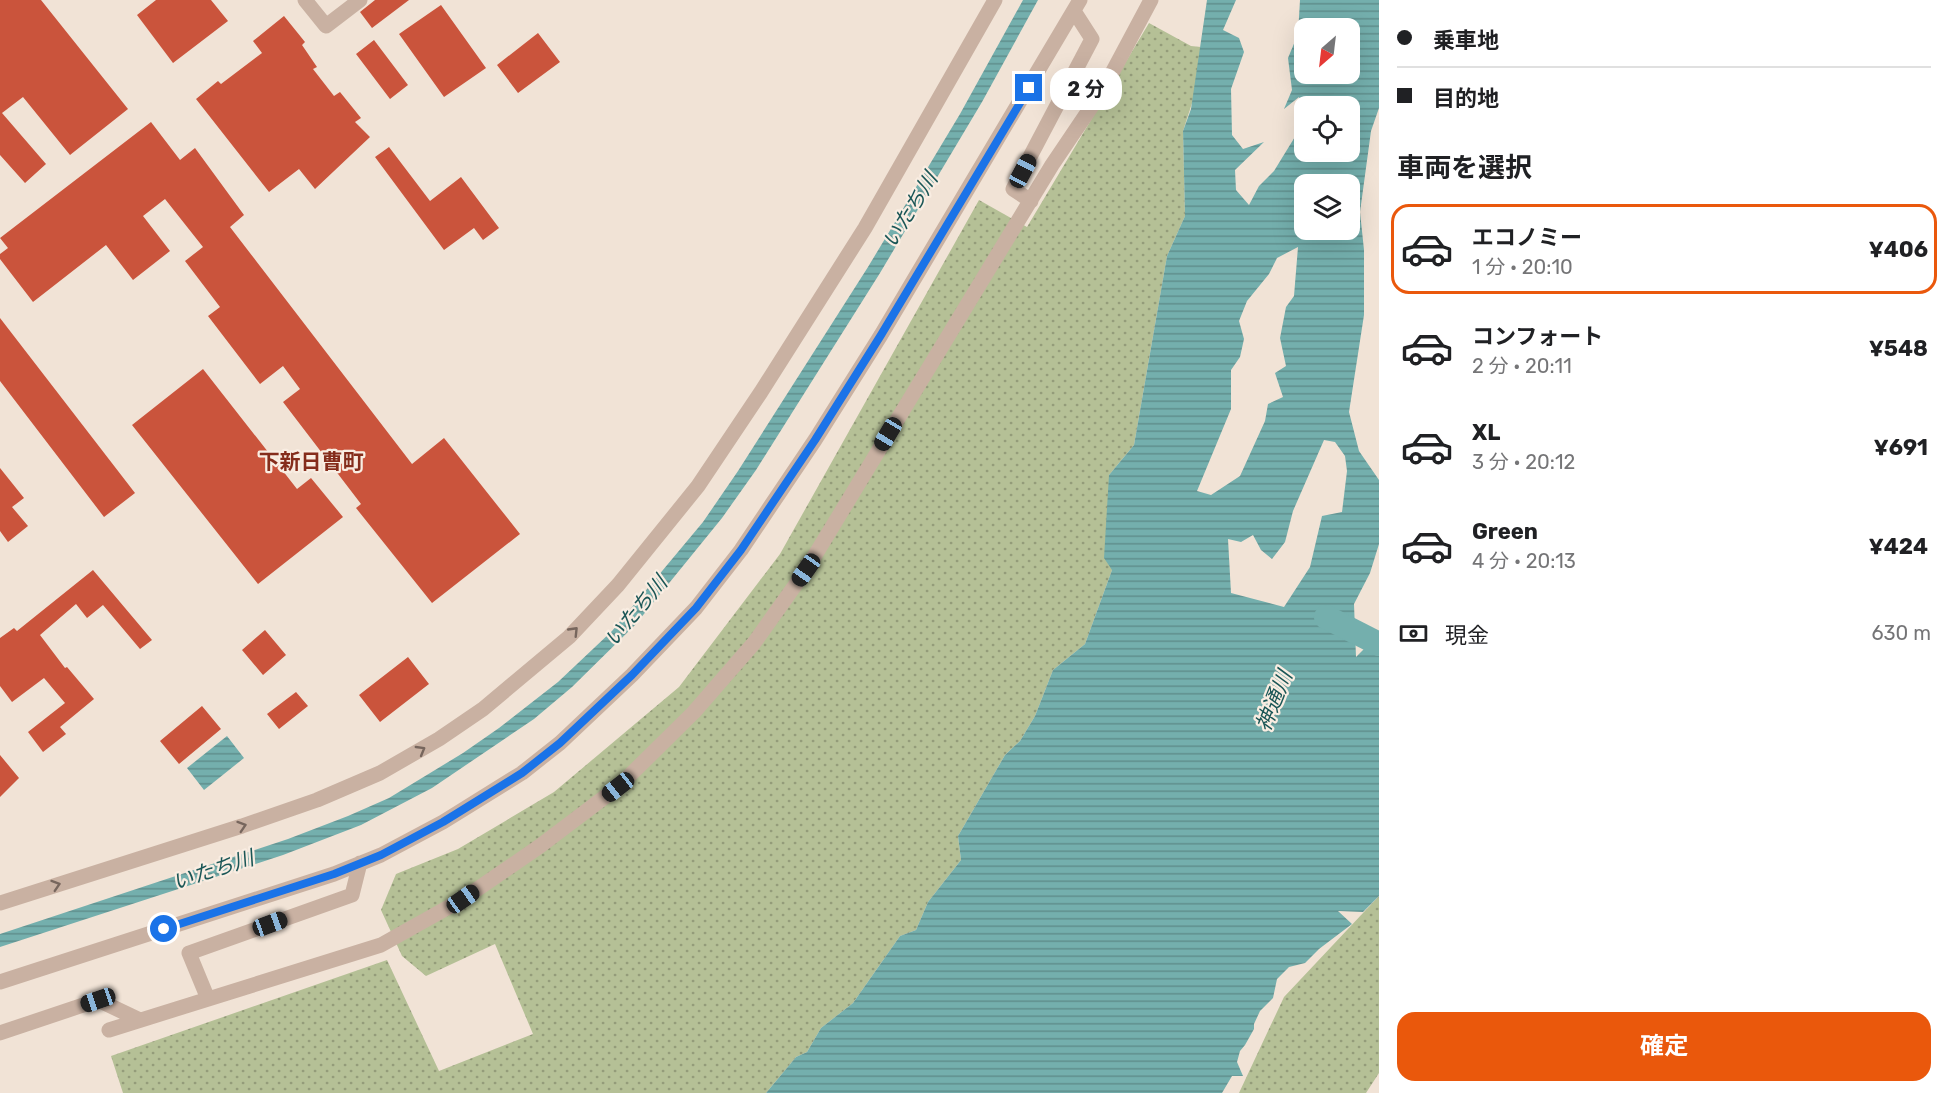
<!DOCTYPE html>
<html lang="ja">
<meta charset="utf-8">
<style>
:root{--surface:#fff;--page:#f2f2f2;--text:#202124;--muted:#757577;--line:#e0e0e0;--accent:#ea580c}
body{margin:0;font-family:Rubik,"Noto Sans JP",sans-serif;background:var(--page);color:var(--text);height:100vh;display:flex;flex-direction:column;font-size:22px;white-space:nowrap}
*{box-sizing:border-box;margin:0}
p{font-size:20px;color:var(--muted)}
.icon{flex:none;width:33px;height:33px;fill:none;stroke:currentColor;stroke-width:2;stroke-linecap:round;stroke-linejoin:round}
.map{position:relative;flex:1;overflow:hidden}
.drawer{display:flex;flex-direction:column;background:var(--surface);width:570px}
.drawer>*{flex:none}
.hud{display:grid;align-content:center;height:132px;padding:0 18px;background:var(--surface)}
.needle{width:39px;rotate:208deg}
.buttons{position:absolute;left:1294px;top:18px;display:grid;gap:12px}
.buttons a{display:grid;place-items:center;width:66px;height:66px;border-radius:12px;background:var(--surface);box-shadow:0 6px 24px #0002;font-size:30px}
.end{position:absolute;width:27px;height:27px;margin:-14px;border:8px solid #1a73e8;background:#fff;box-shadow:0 0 0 3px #fff}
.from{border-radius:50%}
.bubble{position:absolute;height:42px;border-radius:18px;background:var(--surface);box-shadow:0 6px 24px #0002;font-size:20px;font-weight:700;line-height:42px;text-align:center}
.car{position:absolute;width:18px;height:36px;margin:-18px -9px;border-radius:8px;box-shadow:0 0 4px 2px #0007;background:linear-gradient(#222 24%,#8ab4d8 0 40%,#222 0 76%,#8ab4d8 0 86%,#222 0)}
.hud b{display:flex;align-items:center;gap:21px;height:57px;font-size:22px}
.hud b+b{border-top:2px solid var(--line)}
.hud i{width:15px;height:15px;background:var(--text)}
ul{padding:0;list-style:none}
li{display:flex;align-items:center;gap:18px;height:90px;margin:0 12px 9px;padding:0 6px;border:3px solid transparent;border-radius:18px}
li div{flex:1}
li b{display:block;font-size:22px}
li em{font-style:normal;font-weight:700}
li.current{border-color:var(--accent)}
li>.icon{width:54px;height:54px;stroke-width:1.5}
h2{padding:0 18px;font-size:27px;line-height:72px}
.pay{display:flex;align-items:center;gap:15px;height:66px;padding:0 18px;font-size:22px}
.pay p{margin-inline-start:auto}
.cta{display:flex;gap:12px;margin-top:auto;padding:12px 18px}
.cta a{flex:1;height:69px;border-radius:18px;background:var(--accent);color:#fff;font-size:24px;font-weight:700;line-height:69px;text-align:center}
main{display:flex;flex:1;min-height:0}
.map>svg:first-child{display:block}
.grass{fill:url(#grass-dots)}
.water{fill:url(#water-rules);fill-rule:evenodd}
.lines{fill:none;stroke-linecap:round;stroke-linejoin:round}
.river{stroke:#74afad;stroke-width:24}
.building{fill:#ca543c}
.minor{stroke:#c9b1a2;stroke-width:15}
.oneway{stroke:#77665d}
.route{stroke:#1a73e8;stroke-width:8}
.labels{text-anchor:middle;stroke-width:4.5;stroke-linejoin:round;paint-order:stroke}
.water-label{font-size:21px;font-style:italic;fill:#1a5656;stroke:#f9ede2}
.neighbourhood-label{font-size:21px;font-weight:bold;fill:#852d1c;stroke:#f9ede2}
</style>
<main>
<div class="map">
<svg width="1379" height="1093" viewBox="0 0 1379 1093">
<defs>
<pattern id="grass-dots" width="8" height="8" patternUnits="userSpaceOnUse" patternTransform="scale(1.5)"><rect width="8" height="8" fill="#b5c096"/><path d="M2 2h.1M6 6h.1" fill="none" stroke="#949c7a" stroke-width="1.8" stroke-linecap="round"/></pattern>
<pattern id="water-rules" width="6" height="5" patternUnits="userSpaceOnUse" patternTransform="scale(1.5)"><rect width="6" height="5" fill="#74afad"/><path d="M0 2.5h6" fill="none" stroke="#608e8d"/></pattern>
</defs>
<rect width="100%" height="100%" fill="#f1e3d6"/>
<path class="grass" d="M1149,23L1191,46L1201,47L1193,100L1183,131L1185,216L1167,256L1134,445L1109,475L1112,570L1085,644L1053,670L1035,716L1020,741L1005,755L958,836L961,860L928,902L916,930L900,936L853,1003L821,1028L807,1052L796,1057L766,1093H123L111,1056L387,960L439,1071L533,1034L495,944L426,976L402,956L381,910L396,874L458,849L554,792L679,687L780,554L979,200L1027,227Z
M1379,896V1073L1366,1093H1239L1284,997Z"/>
<path class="water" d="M1023,0H1038L982,102L880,273L756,470L722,518L635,625L572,687L534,719L432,788L361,825L283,855L0,947V934L288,839L348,816L389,798L463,753L499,728L558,682L612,631L703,522L738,471L868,267L960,114Z
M1207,0H1236L1223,30L1239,38L1244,52L1231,89L1232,135L1243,149L1264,142L1235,170L1236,190L1249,205L1259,186L1274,171L1301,127L1302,108L1299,97L1284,109L1292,90L1288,58L1298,34L1300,0H1379V108L1371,131L1360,212L1364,250V315L1349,412L1359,451L1379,480V544L1370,573L1354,604L1356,657L1379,634V896L1363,912L1338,911L1352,924L1319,949L1305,963L1289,967L1277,979L1273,998L1260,1011L1254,1024V1029L1245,1045L1240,1051L1237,1062L1243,1076H1232L1222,1093H766L796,1057L807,1052L821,1028L853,1003L900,936L916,930L928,902L961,860L958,836L1005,755L1020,741L1035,716L1053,670L1085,644L1112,570L1104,558L1109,475L1134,445L1167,256L1185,216L1183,131L1191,109ZM1350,28V74H1305V28ZM1350,106V152H1305V106ZM1350,184V230H1305V184ZM1298,247L1294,296L1286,307L1280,338L1286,366L1275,373L1283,397L1268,404L1265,421L1240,476L1211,495L1197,491L1231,409V370L1240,357L1244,339L1239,321L1247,301L1269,274L1277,258ZM1324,440L1335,442L1345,456L1347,471L1342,512L1322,516L1310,567L1284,607L1231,593L1228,539L1241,542L1253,535L1261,550L1272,559L1285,542L1293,511Z
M227,736L244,758L204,790L187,768Z"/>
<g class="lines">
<path class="river" d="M1326,617L1379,644"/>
</g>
<path class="building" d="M0,0H41L128,109L70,155L23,97L2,113L46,164L25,183L0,155Z
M156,0H211L228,21L173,63L137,15Z
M375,0H409L372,28L360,12Z
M441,5L486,68L444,97L399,34Z
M284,16L305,42L302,45L317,67L313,69L334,96L340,92L361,118L355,122L370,137L315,189L299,169L269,192L196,99L218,81L221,84L262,53L253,41Z
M538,33L560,62L518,93L497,65Z
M374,40L408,85L390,99L356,54Z
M151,122L180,160L195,148L244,215L230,227L412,464L444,438L520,534L432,603L356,508L361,504L283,402L300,389L283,366L260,384L208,316L220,307L185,261L203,247L165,199L143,216L170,251L133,280L106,245L33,302L0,259V254L8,248L0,238Z
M389,147L430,201L461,177L499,228L483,240L474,228L444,250L375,157Z
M0,318L135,493L104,517L0,381Z
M203,369L297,489L311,478L343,517L258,584L132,425Z
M0,468L24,498L12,507L28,526L8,542L0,531Z
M93,570L152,640L140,649L103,605L87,618L76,604L40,635L65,668L67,667L94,699L60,727L66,734L43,752L28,732L65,703L44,678L12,702L0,686V638L14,628L17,631Z
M265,630L286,655L263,675L242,650Z
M408,657L429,684L380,722L359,695Z
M296,692L308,706L279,729L267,714Z
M202,706L221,729L179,764L160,741Z
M0,755L19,778L0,797Z"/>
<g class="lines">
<path class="minor" d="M305,0L326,26L360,0
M1031,201L1013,189L1092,39L1074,11
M0,903L242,826L317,800L380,773L439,739L483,709L569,637L618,585L698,486L761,392L865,228L995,0
M0,982L334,874L381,855L443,822L522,773L560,743L632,675L696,608L741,550L815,440L881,335L1080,0
M208,999L189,953L352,895L360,863
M109,1030L381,945L463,899L540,846L618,787L694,712L754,643L806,570L1052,165L1104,88L1151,0
M0,1033L98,1000L140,1020"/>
</g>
<defs><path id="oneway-chevron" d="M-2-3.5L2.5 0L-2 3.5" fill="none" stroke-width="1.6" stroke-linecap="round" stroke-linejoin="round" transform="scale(1.5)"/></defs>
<g class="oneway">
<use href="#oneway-chevron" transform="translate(574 631) rotate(-46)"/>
<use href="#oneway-chevron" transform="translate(421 750) rotate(-30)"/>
<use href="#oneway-chevron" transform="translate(242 826) rotate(-18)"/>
<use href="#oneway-chevron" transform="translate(56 885) rotate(-18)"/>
</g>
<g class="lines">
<path class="route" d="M164,929L334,874L381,855L443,822L522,773L560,743L632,675L696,608L741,550L815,440L881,335L1029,88"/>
</g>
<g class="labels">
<g class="water-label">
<text transform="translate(910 210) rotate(-58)" y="7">いたち川</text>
<text transform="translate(636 611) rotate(-50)" y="7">いたち川</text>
<text transform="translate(1274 701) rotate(-68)" y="7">神通川</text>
<text transform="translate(213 870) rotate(-18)" y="7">いたち川</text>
</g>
<g class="neighbourhood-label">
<text x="311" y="469">下新日曹町</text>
</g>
</g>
</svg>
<div class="buttons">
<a><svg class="needle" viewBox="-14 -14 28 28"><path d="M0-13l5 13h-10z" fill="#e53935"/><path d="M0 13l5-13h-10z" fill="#757577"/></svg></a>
<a><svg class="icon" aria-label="locate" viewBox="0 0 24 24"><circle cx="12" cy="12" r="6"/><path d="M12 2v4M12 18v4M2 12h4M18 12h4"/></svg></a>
<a><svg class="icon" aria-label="layers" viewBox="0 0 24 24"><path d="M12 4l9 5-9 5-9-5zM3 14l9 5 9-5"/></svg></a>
</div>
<i class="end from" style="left:164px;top:929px"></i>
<i class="end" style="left:1029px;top:88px"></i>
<div class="bubble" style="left:1050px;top:68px;width:72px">2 分</div>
<i class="car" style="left:1023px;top:171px;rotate:28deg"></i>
<i class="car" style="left:888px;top:434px;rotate:211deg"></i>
<i class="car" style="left:806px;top:570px;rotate:215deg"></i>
<i class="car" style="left:618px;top:787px;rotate:232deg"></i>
<i class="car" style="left:463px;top:899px;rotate:55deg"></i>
<i class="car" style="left:270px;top:924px;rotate:70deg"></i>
<i class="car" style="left:98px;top:1000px;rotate:251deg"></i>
</div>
<section class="drawer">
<div class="hud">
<b><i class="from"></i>乗車地</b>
<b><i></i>目的地</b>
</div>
<h2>車両を選択</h2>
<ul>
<li class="current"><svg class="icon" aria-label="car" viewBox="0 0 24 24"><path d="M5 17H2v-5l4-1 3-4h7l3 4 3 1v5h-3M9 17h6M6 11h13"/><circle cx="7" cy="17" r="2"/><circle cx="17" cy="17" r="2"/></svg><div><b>エコノミー</b><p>1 分 · 20:10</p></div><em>¥406</em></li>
<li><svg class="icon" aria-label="car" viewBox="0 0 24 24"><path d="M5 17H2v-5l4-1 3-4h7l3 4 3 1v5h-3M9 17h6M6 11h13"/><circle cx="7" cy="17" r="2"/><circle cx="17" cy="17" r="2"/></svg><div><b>コンフォート</b><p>2 分 · 20:11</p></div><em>¥548</em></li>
<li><svg class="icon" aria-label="car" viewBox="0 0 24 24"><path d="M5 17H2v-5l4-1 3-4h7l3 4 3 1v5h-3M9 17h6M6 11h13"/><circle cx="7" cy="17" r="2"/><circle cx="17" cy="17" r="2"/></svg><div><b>XL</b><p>3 分 · 20:12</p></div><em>¥691</em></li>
<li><svg class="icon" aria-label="car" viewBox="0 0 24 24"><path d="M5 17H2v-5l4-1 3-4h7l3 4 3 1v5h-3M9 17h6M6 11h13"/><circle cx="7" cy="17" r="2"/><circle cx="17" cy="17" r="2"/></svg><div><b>Green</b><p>4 分 · 20:13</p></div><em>¥424</em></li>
</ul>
<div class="pay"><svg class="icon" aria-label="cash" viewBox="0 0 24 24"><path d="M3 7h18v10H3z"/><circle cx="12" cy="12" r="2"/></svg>現金<p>630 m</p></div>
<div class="cta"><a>確定</a></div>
</section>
</main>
